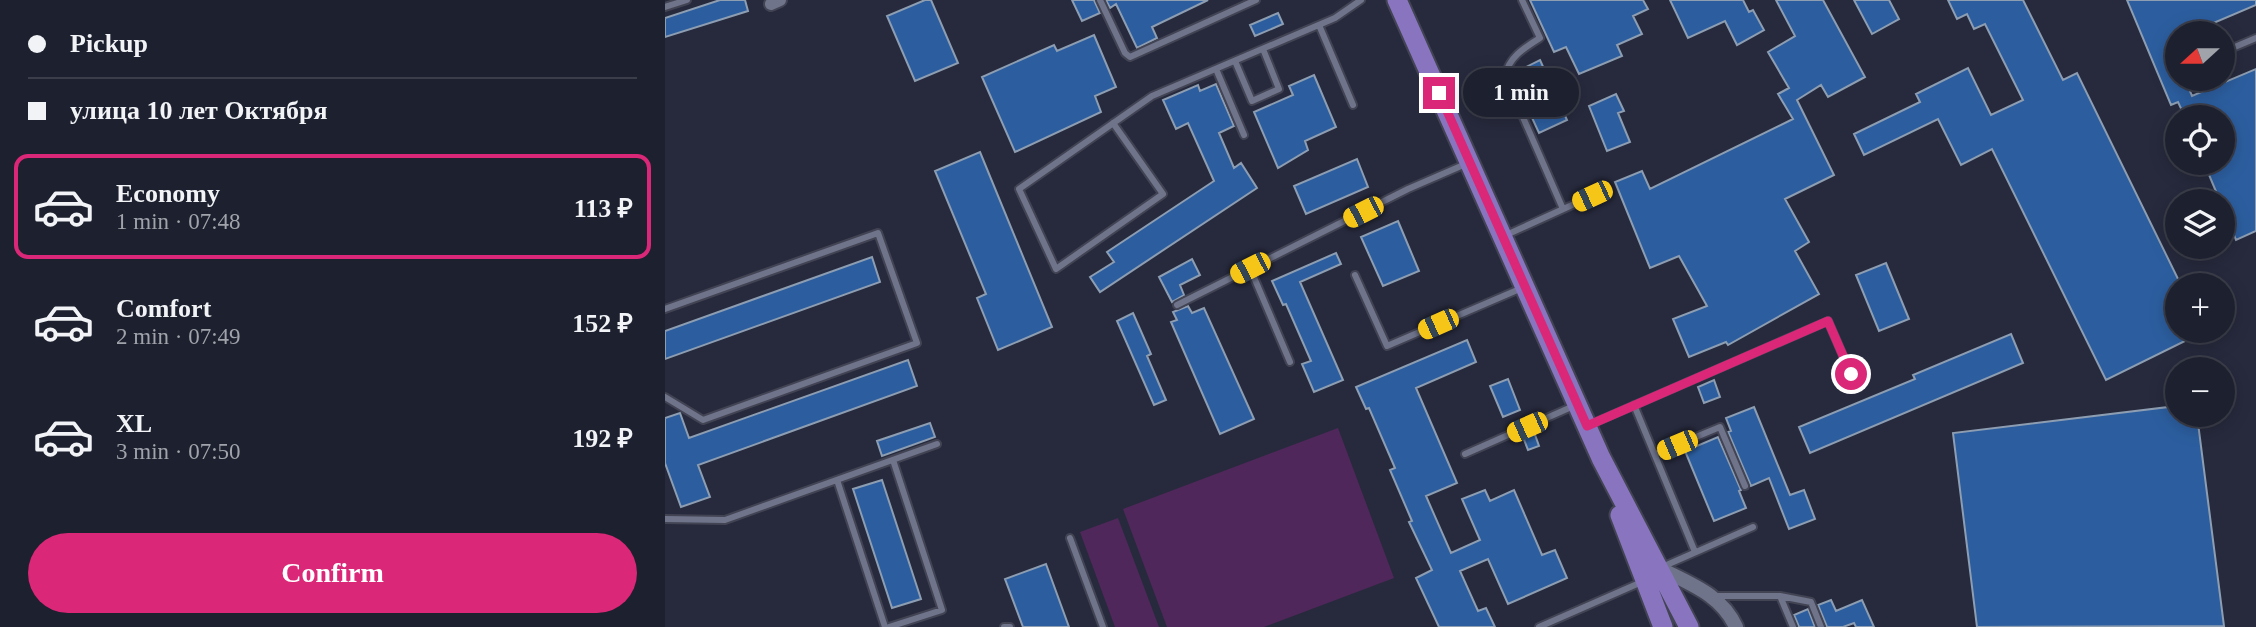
<!DOCTYPE html>
<meta charset="utf-8">
<style>
:root{--surface:#1d202e;--page:#252836;--text:#f1f3f6;--muted:#a0a3aa;--line:#3b3e4a;--accent:#db2777}
body{margin:0;font-family:"Times New Roman",serif;background:var(--page);color:var(--text);height:100vh;display:flex;flex-direction:column;font-size:26px;white-space:nowrap}
*{box-sizing:border-box;margin:0}
p{font-size:23px;color:var(--muted)}
.icon{flex:none;width:38px;height:38px;fill:none;stroke:currentColor;stroke-width:2;stroke-linecap:round;stroke-linejoin:round}
.map{position:relative;flex:1;overflow:hidden}
.sheet{display:flex;flex-direction:column;background:var(--surface);width:665px}
.sheet>*{flex:none}
.top-card{display:grid;align-content:center;height:154px;padding:0 28px;background:var(--surface)}
.needle{width:46px;rotate:249deg}
.tools{position:absolute;left:1500px;top:21px;display:grid;gap:14px}
.tools a{display:grid;place-items:center;width:70px;height:70px;border-radius:50%;background:var(--surface);box-shadow:0 4px 18px #0003,0 0 0 2px var(--line);font-size:35px}
.end{position:absolute;width:32px;height:32px;margin:-16px;border:9px solid #db2777;background:#fff;box-shadow:0 0 0 4px #fff}
.from{border-radius:50%}
.bubble{position:absolute;height:49px;border-radius:24px;background:var(--surface);box-shadow:0 4px 18px #0003,0 0 0 2px var(--line);font-size:23px;font-weight:700;line-height:49px;text-align:center}
.car{position:absolute;width:21px;height:42px;margin:-21px -10px;border-radius:9px;box-shadow:0 0 5px 2px #0007;background:linear-gradient(#f5c518 24%,#345 0 40%,#f5c518 0 76%,#345 0 86%,#f5c518 0)}
.top-card b{display:flex;align-items:center;gap:24px;height:66px;font-size:26px}
.top-card b+b{border-top:2px solid var(--line)}
.top-card i{width:18px;height:18px;background:var(--text)}
ul{padding:0;list-style:none}
li{display:flex;align-items:center;gap:21px;height:105px;margin:0 14px 10px;padding:0 14px;border:4px solid transparent;border-radius:14px}
li div{flex:1}
li b{display:block;font-size:26px}
li em{font-style:normal;font-weight:700}
li.selected{border-color:var(--accent)}
li>.icon{width:63px;height:63px;stroke-width:1.5}
.primary-button{display:flex;gap:14px;margin-top:auto;padding:14px 28px}
.primary-button a{flex:1;height:80px;border-radius:42px;background:var(--accent);color:#fff;font-size:28px;font-weight:700;line-height:80px;text-align:center}
main{display:flex;flex:1;min-height:0}
.map>svg:first-child{display:block}
.pitch{fill:#4f275a}
.building{fill:#2c5e9f;stroke:#8d9db2;stroke-width:2}
.lines{fill:none;stroke-linecap:round;stroke-linejoin:round}
.service-casing{stroke:#424454;stroke-width:10}
.minor-casing{stroke:#424454;stroke-width:16}
.tertiary-casing{stroke:#424454;stroke-width:18}
.primary-casing{stroke:#424454;stroke-width:23}
.service{stroke:#6f748b;stroke-width:6}
.minor{stroke:#6f748b;stroke-width:12}
.tertiary{stroke:#6f748b;stroke-width:14}
.primary{stroke:#8974bf;stroke-width:19}
.route{stroke:#db2777;stroke-width:9}
</style>
<main>
<section class="sheet">
<div class="top-card">
<b><i class="from"></i>Pickup</b>
<b><i></i>улица 10 лет Октября</b>
</div>
<ul>
<li class="selected"><svg class="icon" aria-label="car" viewBox="0 0 24 24"><path d="M5 17H2v-5l4-1 3-4h7l3 4 3 1v5h-3M9 17h6M6 11h13"/><circle cx="7" cy="17" r="2"/><circle cx="17" cy="17" r="2"/></svg><div><b>Economy</b><p>1 min · 07:48</p></div><em>113 ₽</em></li>
<li><svg class="icon" aria-label="car" viewBox="0 0 24 24"><path d="M5 17H2v-5l4-1 3-4h7l3 4 3 1v5h-3M9 17h6M6 11h13"/><circle cx="7" cy="17" r="2"/><circle cx="17" cy="17" r="2"/></svg><div><b>Comfort</b><p>2 min · 07:49</p></div><em>152 ₽</em></li>
<li><svg class="icon" aria-label="car" viewBox="0 0 24 24"><path d="M5 17H2v-5l4-1 3-4h7l3 4 3 1v5h-3M9 17h6M6 11h13"/><circle cx="7" cy="17" r="2"/><circle cx="17" cy="17" r="2"/></svg><div><b>XL</b><p>3 min · 07:50</p></div><em>192 ₽</em></li>
</ul>
<div class="primary-button"><a>Confirm</a></div>
</section>
<div class="map">
<svg width="1591" height="627" viewBox="0 0 1591 627">
<rect width="100%" height="100%" fill="#272a3d"/>
<path class="pitch" d="M673,428L729,578L599,627H502L458,509Z
M453,518L494,627H450L415,532Z"/>
<path class="building" d="M55,0H80L83,11L0,37V18Z
M260,0H266L293,63L250,81L222,16Z
M407,0H429L435,13L417,21Z
M441,0H543L487,27L492,38L472,48L451,4L445,8Z
M865,0H978L983,9L968,16L977,34L952,45L957,56L914,74L901,47L889,52Z
M1005,0H1078L1084,12L1088,10L1099,30L1072,45L1060,21L1023,38Z
M1111,0H1158L1200,77L1163,97L1156,85L1132,100L1169,175L1120,199L1144,242L1130,251L1154,294L1063,345L1061,342L1024,357L1008,319L1042,306L1014,256L985,268L950,182L977,171L985,189L1128,119L1113,94L1124,88L1103,52L1130,36Z
M1189,0H1224L1234,19L1207,34Z
M1283,0H1358L1398,80L1412,73L1516,285H1512V331H1518L1522,340L1441,380L1327,149L1296,165L1273,119L1199,155L1189,134L1255,102L1251,94L1303,68L1326,115L1358,100L1320,24L1309,29L1302,14L1292,19Z
M1462,0H1591V5L1525,33H1512V39L1505,42L1512,59V79H1520L1527,96L1591,69V231L1571,240L1558,207V201H1555L1539,163H1558V117H1520L1513,102L1506,105Z
M613,13L618,24L590,36L585,25Z
M429,35L451,87L430,96L436,112L350,152L317,77L389,45L392,51Z
M875,60L902,120L874,133L847,74Z
M649,75L671,127L640,141L643,150L613,168L589,112L628,95L624,86Z
M551,84L569,126L554,133L569,168L576,163L592,188L435,292L425,277L449,262L442,252L549,181L523,123L511,129L498,100L533,85L535,91Z
M951,94L959,111L953,113L965,142L942,151L924,106Z
M315,152L387,327L333,350L312,298L321,294L270,171Z
M692,159L703,187L641,214L629,186Z
M733,221L754,271L718,286L696,237Z
M671,253L676,264L635,282L678,380L649,392L637,364L646,361L621,304L618,305L607,281Z
M207,257L215,282L0,359V331Z
M527,259L535,275L515,285L519,295L507,302L494,277Z
M1221,263L1244,319L1214,331L1191,275Z
M523,306L527,313L539,308L589,419L555,434L506,322L512,320L508,312Z
M468,313L486,354L482,356L501,400L489,405L452,321Z
M1346,334L1358,363L1145,453L1134,427L1250,379L1248,375Z
M802,340L811,362L751,388L792,483L761,496L786,553L815,540L797,499L820,490L825,501L849,490L877,555L890,550L902,578L843,604L823,559L795,571L813,611L821,608L830,627H774L751,578L767,570L744,522L747,521L725,470L730,468L704,408L701,409L691,387Z
M243,360L252,386L33,465L45,497L16,507L0,463V418L15,413L24,438Z
M843,379L855,410L838,417L825,386Z
M1049,380L1055,397L1039,403L1033,387Z
M1512,406V415H1532L1559,626L1312,627L1288,433Z
M1089,407L1125,495L1139,490L1150,519L1124,529L1104,478L1086,486L1063,432L1066,431L1061,418Z
M265,423L270,437L217,456L212,441Z
M869,432L874,446L863,450L858,437Z
M1053,437L1076,490L1074,491L1081,508L1049,521L1020,451Z
M217,480L256,599L227,608L188,489Z
M381,564L404,627H358L340,579Z
M1166,600L1171,611L1197,600L1209,627H1191L1189,623L1178,627H1162L1153,605Z
M1143,609L1150,627H1134L1129,615Z"/>
<g class="lines">
<defs>
<path id="service" d="M435,0L460,53L465,57L591,0
M857,0L875,38C859,48 844,57 840,76L898,209
M0,7L22,0
M654,25L688,105
M1558,52L1591,38
M570,61L587,101L614,89L598,49
M551,69L579,135
M448,123L498,194L391,269L354,189L487,96L670,18L696,0
M839,236L927,196
M585,268L625,362
M690,275L722,346L857,288
M512,305L743,189L803,163
M0,309L213,233L252,343L38,420L0,397
M969,405L1030,552
M924,425L1163,321L1186,374
M800,454L911,405
M990,454L1055,427L1080,486
M172,480L220,627
M0,519L60,520L272,444
M405,538L438,627
M997,567L1088,527
M1049,596H1115L1128,627
M1115,596L1146,602L1156,627
M224,627L277,610L228,460
M339,627H345
M874,627L979,581"/>
<path id="minor" d="M106,4L115,0"/>
<path id="tertiary" d="M994,568C1025,584 1056,594 1071,627"/>
<path id="primary" d="M732,0L936,458L1024,627
M955,515L998,627"/>
</defs>
<use href="#service" class="service-casing"/>
<use href="#minor" class="minor-casing"/>
<use href="#tertiary" class="tertiary-casing"/>
<use href="#primary" class="primary-casing"/>
<use href="#service" class="service"/>
<use href="#minor" class="minor"/>
<use href="#tertiary" class="tertiary"/>
<use href="#primary" class="primary"/>
</g>
<g class="lines">
<path class="route" d="M774,93L922,426L1163,321L1186,374"/>
</g>
</svg>
<div class="tools">
<a><svg class="needle" viewBox="-14 -14 28 28"><path d="M0-13l5 13h-10z" fill="#e53935"/><path d="M0 13l5-13h-10z" fill="#a0a3aa"/></svg></a>
<a><svg class="icon" aria-label="locate" viewBox="0 0 24 24"><circle cx="12" cy="12" r="6"/><path d="M12 2v4M12 18v4M2 12h4M18 12h4"/></svg></a>
<a><svg class="icon" aria-label="layers" viewBox="0 0 24 24"><path d="M12 4l9 5-9 5-9-5zM3 14l9 5 9-5"/></svg></a>
<a>+</a>
<a>−</a>
</div>
<i class="end from" style="left:1186px;top:374px"></i>
<i class="end" style="left:774px;top:93px"></i>
<div class="bubble" style="left:798px;top:68px;width:116px">1 min</div>
<i class="car" style="left:927px;top:196px;rotate:245deg"></i>
<i class="car" style="left:698px;top:212px;rotate:243deg"></i>
<i class="car" style="left:585px;top:268px;rotate:243deg"></i>
<i class="car" style="left:773px;top:324px;rotate:246deg"></i>
<i class="car" style="left:862px;top:427px;rotate:246deg"></i>
<i class="car" style="left:1012px;top:445px;rotate:247deg"></i>
</div>
</main>
